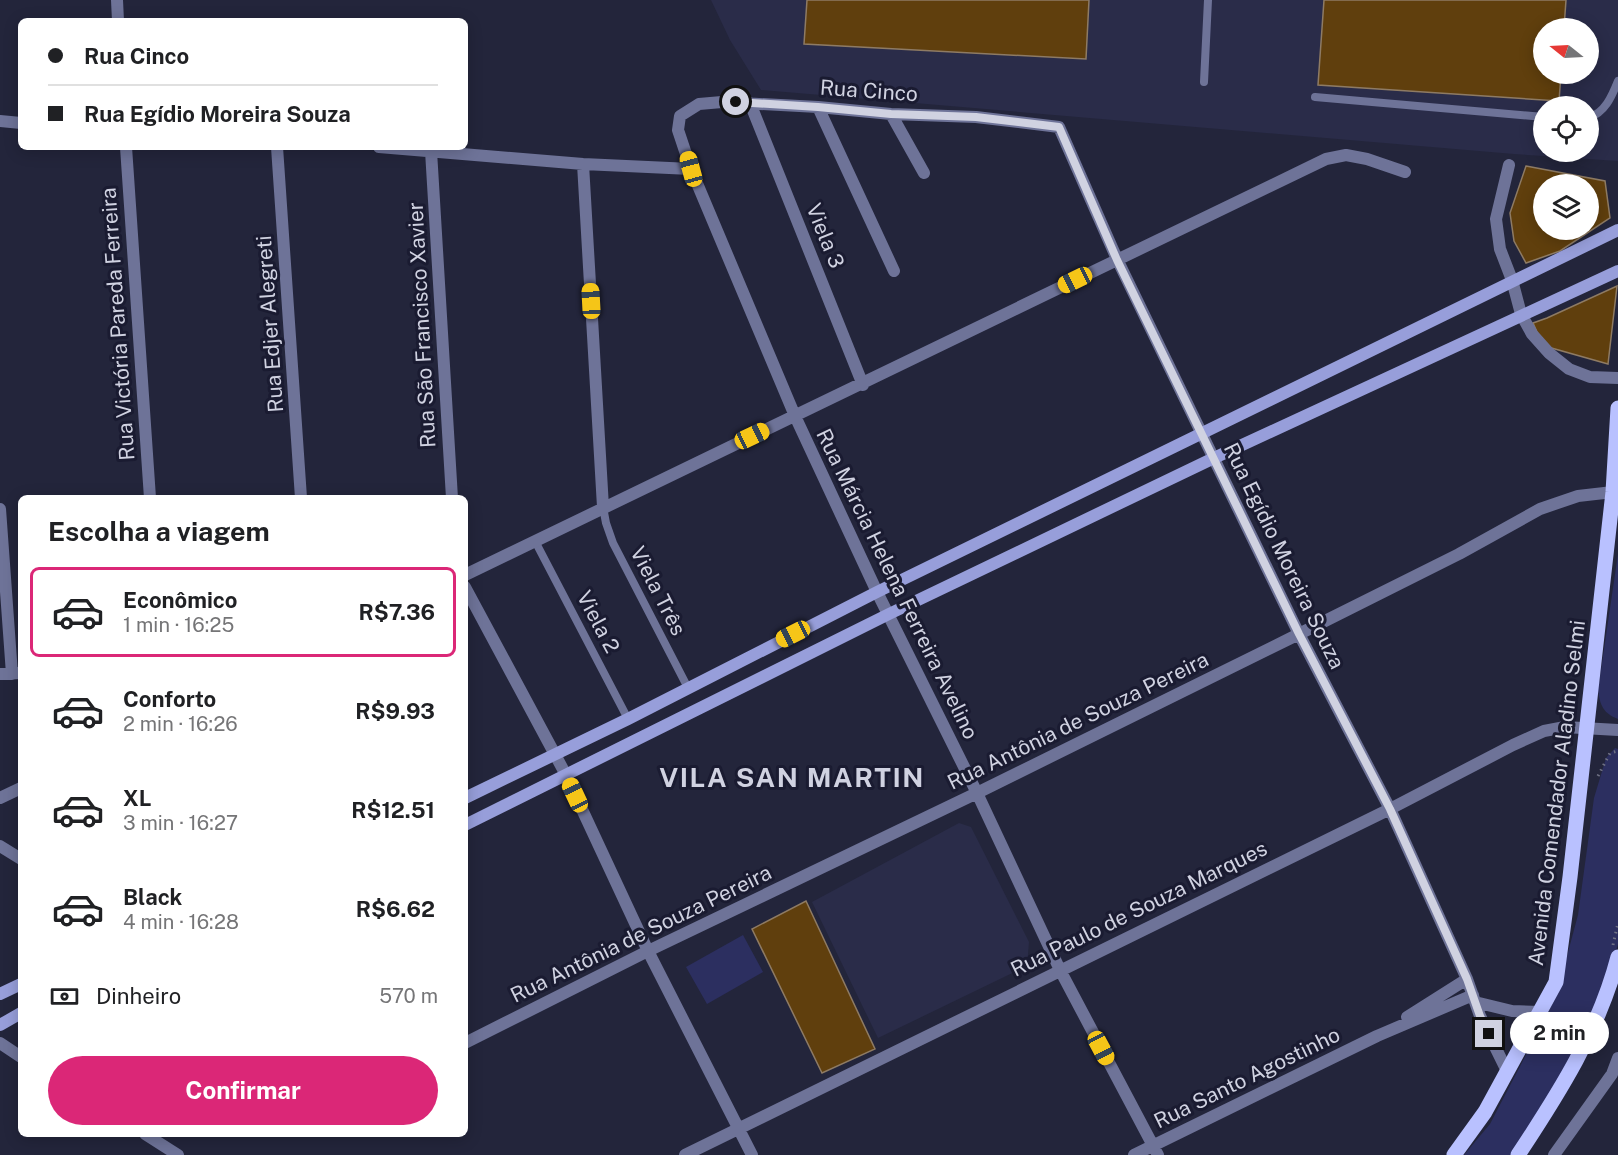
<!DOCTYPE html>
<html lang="pt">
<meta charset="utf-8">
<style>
:root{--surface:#fff;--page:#f6f6f6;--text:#202124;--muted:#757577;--line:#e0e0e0;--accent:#db2777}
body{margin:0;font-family:"Public Sans",sans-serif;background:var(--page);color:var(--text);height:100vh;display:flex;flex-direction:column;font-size:22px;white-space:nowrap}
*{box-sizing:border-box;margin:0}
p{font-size:20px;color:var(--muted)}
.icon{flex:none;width:33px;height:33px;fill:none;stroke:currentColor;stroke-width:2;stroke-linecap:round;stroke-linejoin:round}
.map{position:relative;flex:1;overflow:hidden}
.details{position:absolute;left:18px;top:495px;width:450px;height:642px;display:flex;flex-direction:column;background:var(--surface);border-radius:9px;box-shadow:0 3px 15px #0003}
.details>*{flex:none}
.hud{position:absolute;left:18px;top:18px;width:450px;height:132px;border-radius:9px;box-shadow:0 3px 15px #0003;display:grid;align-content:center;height:132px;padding:0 30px;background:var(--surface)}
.needle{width:39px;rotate:288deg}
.fabs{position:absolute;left:1533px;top:18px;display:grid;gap:12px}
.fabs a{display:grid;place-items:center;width:66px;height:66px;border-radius:50%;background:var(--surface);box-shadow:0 3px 15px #0003;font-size:30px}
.end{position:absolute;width:27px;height:27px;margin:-14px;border:8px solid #d0d2e1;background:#111;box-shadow:0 0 0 3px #111}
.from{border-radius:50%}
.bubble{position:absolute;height:42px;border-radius:21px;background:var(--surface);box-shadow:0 3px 15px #0003;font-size:20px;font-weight:700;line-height:42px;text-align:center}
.car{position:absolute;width:18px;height:36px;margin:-18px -9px;border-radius:8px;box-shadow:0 0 4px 2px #0007;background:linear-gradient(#f5c518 24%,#345 0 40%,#f5c518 0 76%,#345 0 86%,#f5c518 0)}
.hud b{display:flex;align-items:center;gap:21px;height:57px;font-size:22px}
.hud b+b{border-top:2px solid var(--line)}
.hud i{width:15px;height:15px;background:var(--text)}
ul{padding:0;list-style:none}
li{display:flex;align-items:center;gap:18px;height:90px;margin:0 12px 9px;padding:0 18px;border:3px solid transparent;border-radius:9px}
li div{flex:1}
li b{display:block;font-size:22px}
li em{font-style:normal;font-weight:700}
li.on{border-color:var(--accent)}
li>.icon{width:54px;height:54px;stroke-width:1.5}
h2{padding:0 30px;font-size:27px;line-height:72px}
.pay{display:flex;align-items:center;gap:15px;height:66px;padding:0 30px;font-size:22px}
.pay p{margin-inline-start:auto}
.primary-button{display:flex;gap:12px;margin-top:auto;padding:12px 30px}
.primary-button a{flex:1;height:69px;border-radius:36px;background:var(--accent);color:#fff;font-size:24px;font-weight:700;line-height:69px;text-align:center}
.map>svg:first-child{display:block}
.built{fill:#2a2c49;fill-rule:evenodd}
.green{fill:#2c2f60}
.building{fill:#603f0d;stroke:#8e7b64;stroke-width:1.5;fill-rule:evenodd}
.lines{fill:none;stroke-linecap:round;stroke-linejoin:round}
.path{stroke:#707285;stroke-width:3;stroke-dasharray:1.5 4.5;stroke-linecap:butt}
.service{stroke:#6e7398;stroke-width:8}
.minor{stroke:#6e7398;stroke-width:12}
.secondary{stroke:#979eda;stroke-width:12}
.primary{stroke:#b9c1ff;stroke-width:15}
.route{stroke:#d0d2e1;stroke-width:8}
.labels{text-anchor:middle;stroke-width:6;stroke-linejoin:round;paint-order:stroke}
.street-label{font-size:21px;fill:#d0d2e1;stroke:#1a1b31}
.district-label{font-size:27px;font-weight:bold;letter-spacing:1.5px;fill:#d0d2e1;stroke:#1a1b31}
</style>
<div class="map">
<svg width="1618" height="1155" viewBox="0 0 1618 1155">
<rect width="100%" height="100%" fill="#23253b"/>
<path class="built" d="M711,0H1618V161L1514,154L761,90L730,40ZM1544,28H1588V74H1544ZM1544,106H1588V152H1544Z
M959,823L971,827L1029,942L1027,966L878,1038L812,902Z"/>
<path class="green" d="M1618,554V719C1603,713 1600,705 1598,690Z
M1615,748L1618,749V944L1602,998L1571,1068L1512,1155H1464L1490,1124L1556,997L1578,915L1594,798L1606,758Z
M743,935L763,972L707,1004L686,967Z"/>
<path class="building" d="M807,0H1089L1086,59L804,44Z
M1324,0H1566L1564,28H1544V74H1561L1559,101L1318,85Z
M1526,166L1605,181L1610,218L1560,251L1526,263L1514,241L1510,213ZM1544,184H1588V230H1544Z
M1617,286L1608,364L1548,347L1538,334L1533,323L1547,318Z
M806,901L875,1049L822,1073L752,929Z"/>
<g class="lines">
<path class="path" d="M1598,776L1610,753L1618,751
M1613,945L1618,923"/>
<path class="service" d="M1204,82L1208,0
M1315,97L1544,117
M1588,118C1605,113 1612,96 1618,81
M603,507L606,523L613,543L688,688
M535,541L628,719"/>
<path class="minor" d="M117,0L118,21
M750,103L863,385
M818,107L894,271
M891,114L924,173
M0,121L21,123
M126,147L150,498
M277,147L301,498
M379,147L583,164L691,169
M431,151L452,498
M583,164L603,507
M1509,165L1496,219L1500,249L1512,280L1521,314L1532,334L1549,353L1569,369L1590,377L1618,378
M0,509L12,674
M465,575L1326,159L1346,155L1367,159L1405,172
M465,587L566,775L648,951L752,1155
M0,674L21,673
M0,798L21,788
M0,846L21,859
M1475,1002L1512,1011L1540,1012
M1407,1017L1467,979
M0,1043L21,1057
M465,1043L648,951L977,793L1299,634L1459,554L1540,509L1578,496L1613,492
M145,1134L178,1155
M685,1155L1390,809L1513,745L1544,731L1565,727L1618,730
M1134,1155L1377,1036L1473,995
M1158,1155L1060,970L977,793L877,592L795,416L691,169L678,130L680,116L699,104L722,102L818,107L891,114L976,117L1059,127L1117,259L1299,634L1390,809L1467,979L1480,1016L1507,1071
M1554,1155L1612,1074L1618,1058"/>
<path class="secondary" d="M465,798L628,719L877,592L1618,230
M465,825L889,614L1214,458L1618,271
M0,994L21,984
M0,1025L21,1013"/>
<path class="primary" d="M1454,1155L1485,1112L1556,982L1570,877L1613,492L1618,408
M1518,1155C1559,1093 1599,1030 1618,957"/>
</g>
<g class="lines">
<path class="route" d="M736,102L818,107L891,114L976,117L1059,127L1117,260L1299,634L1390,809L1467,979L1480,1016L1489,1034"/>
</g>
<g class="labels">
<g class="street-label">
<text transform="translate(869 91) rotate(4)" y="7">Rua Cinco</text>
<text transform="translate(825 236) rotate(68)" y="7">Viela 3</text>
<text transform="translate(118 324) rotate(-94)" y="7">Rua Victória Pareda Ferreira</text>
<text transform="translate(270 324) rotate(-94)" y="7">Rua Edjer Alegreti</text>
<text transform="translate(422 325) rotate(-93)" y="7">Rua São Francisco Xavier</text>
<text transform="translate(1284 556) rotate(64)" y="7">Rua Egídio Moreira Souza</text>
<text transform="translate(897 584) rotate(64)" y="7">Rua Márcia Helena Ferreira Avelino</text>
<text transform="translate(658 591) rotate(63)" y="7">Viela Três</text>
<text transform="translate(598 622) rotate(62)" y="7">Viela 2</text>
<text transform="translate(1078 721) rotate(-26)" y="7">Rua Antônia de Souza Pereira</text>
<text transform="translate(1557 793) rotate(-83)" y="7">Avenida Comendador Aladino Selmi</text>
<text transform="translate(1139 909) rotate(-26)" y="7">Rua Paulo de Souza Marques</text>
<text transform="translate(641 934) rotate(-26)" y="7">Rua Antônia de Souza Pereira</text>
<text transform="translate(1247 1078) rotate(-26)" y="7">Rua Santo Agostinho</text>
</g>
<g class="district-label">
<text x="792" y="787">VILA SAN MARTIN</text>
</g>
</g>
</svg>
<div class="fabs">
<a><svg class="needle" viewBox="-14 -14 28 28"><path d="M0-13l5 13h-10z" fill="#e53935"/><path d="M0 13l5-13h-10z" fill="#757577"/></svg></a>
<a><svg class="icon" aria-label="locate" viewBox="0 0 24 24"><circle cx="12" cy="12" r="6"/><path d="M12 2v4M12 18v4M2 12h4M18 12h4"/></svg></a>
<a><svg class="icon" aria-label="layers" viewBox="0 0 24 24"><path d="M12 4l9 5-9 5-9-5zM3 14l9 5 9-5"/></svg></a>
</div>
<i class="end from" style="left:736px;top:102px"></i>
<i class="end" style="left:1489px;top:1034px"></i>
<div class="bubble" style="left:1510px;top:1012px;width:99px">2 min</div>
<i class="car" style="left:691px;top:169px;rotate:345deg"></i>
<i class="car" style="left:1075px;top:280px;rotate:244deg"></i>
<i class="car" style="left:591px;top:301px;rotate:357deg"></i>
<i class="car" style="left:752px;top:436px;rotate:65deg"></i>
<i class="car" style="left:793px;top:634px;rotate:243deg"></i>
<i class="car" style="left:575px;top:795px;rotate:335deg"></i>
<i class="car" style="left:1101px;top:1048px;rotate:152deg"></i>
<div class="hud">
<b><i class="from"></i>Rua Cinco</b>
<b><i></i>Rua Egídio Moreira Souza</b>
</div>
<section class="details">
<h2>Escolha a viagem</h2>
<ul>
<li class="on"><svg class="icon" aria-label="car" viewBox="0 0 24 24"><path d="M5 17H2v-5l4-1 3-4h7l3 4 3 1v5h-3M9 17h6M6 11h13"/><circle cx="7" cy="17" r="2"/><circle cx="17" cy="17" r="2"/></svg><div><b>Econômico</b><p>1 min · 16:25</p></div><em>R$7.36</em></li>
<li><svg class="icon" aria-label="car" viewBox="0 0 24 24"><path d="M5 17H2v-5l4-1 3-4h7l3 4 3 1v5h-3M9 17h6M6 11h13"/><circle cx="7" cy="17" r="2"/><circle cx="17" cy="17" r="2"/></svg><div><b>Conforto</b><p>2 min · 16:26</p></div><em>R$9.93</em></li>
<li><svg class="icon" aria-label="car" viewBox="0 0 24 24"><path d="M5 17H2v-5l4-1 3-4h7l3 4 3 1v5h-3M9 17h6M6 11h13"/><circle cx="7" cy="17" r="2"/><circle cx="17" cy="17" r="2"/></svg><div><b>XL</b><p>3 min · 16:27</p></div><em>R$12.51</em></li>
<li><svg class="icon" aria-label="car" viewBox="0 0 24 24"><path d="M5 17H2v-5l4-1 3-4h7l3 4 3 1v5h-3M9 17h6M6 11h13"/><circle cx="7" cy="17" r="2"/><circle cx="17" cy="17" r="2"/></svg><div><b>Black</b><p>4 min · 16:28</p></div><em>R$6.62</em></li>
</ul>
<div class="pay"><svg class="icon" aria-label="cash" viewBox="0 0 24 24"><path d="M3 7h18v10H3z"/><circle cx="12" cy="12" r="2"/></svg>Dinheiro<p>570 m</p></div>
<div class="primary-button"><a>Confirmar</a></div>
</section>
</div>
